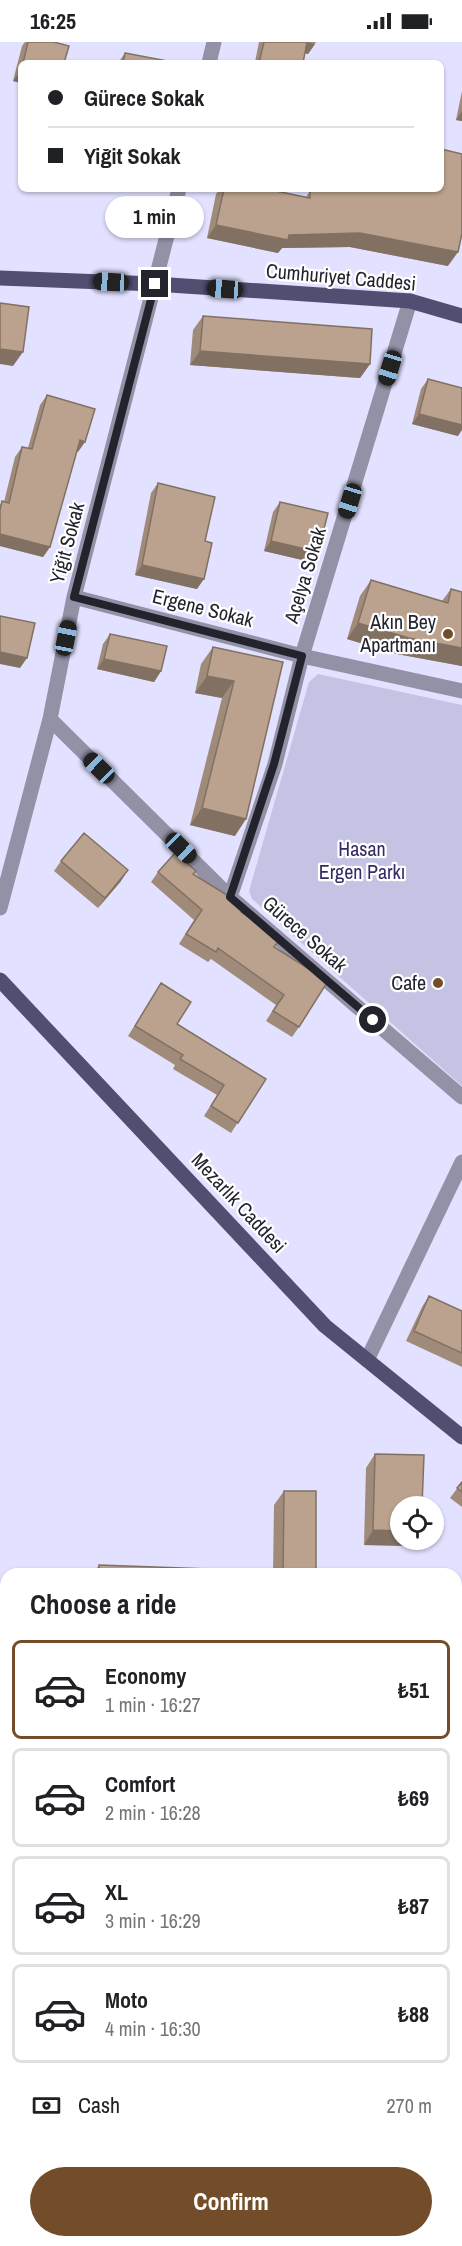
<!DOCTYPE html>
<meta charset="utf-8">
<style>
:root{--surface:#fff;--page:#f6f6f6;--text:#202124;--muted:#757577;--line:#e0e0e0;--accent:#734d29}
body{margin:0;font-family:"Archivo Narrow",sans-serif;background:var(--page);color:var(--text);height:100vh;display:flex;flex-direction:column;font-size:22px;white-space:nowrap}
*{box-sizing:border-box;margin:0}
p{font-size:20px;color:var(--muted)}
.icon{flex:none;width:33px;height:33px;fill:none;stroke:currentColor;stroke-width:2;stroke-linecap:round;stroke-linejoin:round}
.map{position:relative;flex:1;overflow:hidden}
.details{position:absolute;left:0px;top:1526px;width:462px;height:680px;display:flex;flex-direction:column;background:var(--surface);border-radius:18px 18px 0 0;box-shadow:0 2px 4px #0004}
.details>*{flex:none}
.guide{position:absolute;left:18px;top:18px;width:426px;height:132px;border-radius:9px;box-shadow:0 2px 4px #0004;display:grid;align-content:center;height:132px;padding:0 30px;background:var(--surface)}
.tools{position:absolute;left:390px;top:1454px;display:grid;gap:12px}
.tools a{display:grid;place-items:center;width:54px;height:54px;border-radius:50%;background:var(--surface);box-shadow:0 2px 4px #0004;font-size:30px}
.end{position:absolute;width:27px;height:27px;margin:-14px;border:8px solid #23232e;background:#fff;box-shadow:0 0 0 3px #fff}
.from{border-radius:50%}
.bubble{position:absolute;height:42px;border-radius:21px;background:var(--surface);box-shadow:0 2px 4px #0004;font-size:20px;font-weight:800;line-height:42px;text-align:center}
.car{position:absolute;width:18px;height:36px;margin:-18px -9px;border-radius:8px;box-shadow:0 0 4px 2px #0007;background:linear-gradient(#222 24%,#8ab4d8 0 40%,#222 0 76%,#8ab4d8 0 86%,#222 0)}
.guide b{display:flex;align-items:center;gap:21px;height:57px;font-size:22px}
.guide b+b{border-top:2px solid var(--line)}
.guide i{width:15px;height:15px;background:var(--text)}
ul{padding:0;list-style:none}
li{display:flex;align-items:center;gap:18px;height:99px;margin:0 12px 9px;padding:0 18px;border:3px solid var(--line);border-radius:9px}
li div{flex:1}
li b{display:block;font-size:22px}
li em{font-style:normal;font-weight:800}
li.selected{border-color:var(--accent)}
li>.icon{width:54px;height:54px;stroke-width:1.5}
h2{padding:0 30px;font-size:27px;line-height:72px}
.pay{display:flex;align-items:center;gap:15px;height:66px;padding:0 30px;font-size:22px}
.pay p{margin-inline-start:auto}
.cta{display:flex;gap:12px;margin-top:auto;padding:12px 30px}
.cta a{flex:1;height:69px;border-radius:36px;background:var(--accent);color:#fff;font-size:24px;font-weight:800;line-height:69px;text-align:center}
.status{display:flex;justify-content:space-between;align-items:center;height:42px;padding:0 30px;background:var(--surface);direction:ltr}
.status svg{height:16px;fill:currentColor}
.map>svg:first-child{display:block}
.green{fill:#c4c3e3}
.lines{fill:none;stroke-linecap:round;stroke-linejoin:round}
.minor{stroke:#9291a6;stroke-width:15}
.major{stroke:#514e71;stroke-width:15}
.wall{fill:#a08b7a}
.shaded-wall{fill:#827163}
.building{fill:#baa28e;stroke:#827163;stroke-width:1.5}
.route{stroke:#23232e;stroke-width:8}
.poi-dot{fill:#734d29;stroke:#fff;stroke-width:2}
.labels{text-anchor:middle;stroke-width:4.5;stroke-linejoin:round;paint-order:stroke}
.street-label{font-size:20px;fill:#23232e;stroke:#fff}
.poi-label{font-size:20px;fill:#23232e;stroke:#fff;text-anchor:end}
.park-label{font-size:20px;fill:#342a64;stroke:#fff}
</style>
<div class="status"><b>16:25</b><svg viewBox="0 0 49 12"><path d="M0 12V9h3v3zM5 12V6h3v6zM10 12V3h3v9zM15 12V0h3v12zM26 1h20v11H26zM47 4h2v5h-2z"/></svg></div>
<div class="map">
<svg width="462" height="2204" viewBox="0 0 462 2204">
<rect width="100%" height="100%" fill="#e2e1ff"/>
<path class="green" d="M318,632L462,663V1044L252,857L249,849L309,640Z"/>
<g class="lines">
<path class="minor" d="M209,21L214,0
M74,555L302,614L462,649
M50,677L230,855L462,1055
M230,855L275,722L302,614L410,259
M0,866L50,677L74,555L179,147
M367,1318L462,1120"/>
<path class="major" d="M0,236L155,242L410,259L462,274
M0,938L325,1284L462,1395
M456,1913L462,1912
M0,2038L6,2037"/>
</g>
<path class="wall" d="M25,0H28L64,21H21V41L13,39L22,4Z
M259,0H316L308,12L305,11L303,21H252L253,19L255,20Z
M125,11L168,21H118Z
M462,49V79L456,78Z
M220,147H266L306,155L310,149L360,148V147H441L448,224L350,205L282,206L278,211L207,196L216,152Z
M203,274L370,322L360,336L190,323L193,288Z
M428,337L458,394L412,382L421,347Z
M47,353L78,410L76,409L50,505L43,515L0,504V463L2,459L4,460L15,415L22,405L28,406L40,363Z
M158,441L205,499L197,547L135,533L151,451Z
M280,460L311,520L264,509L273,470Z
M371,538L442,559L451,547L462,550V624L397,612L347,597L360,554Z
M110,592L161,629L154,640L97,627L103,602Z
M213,605L283,620L235,794L190,783L222,656L195,651L201,622Z
M61,819L121,839L98,866L54,829Z
M158,830L194,832L241,870L274,905L299,985L292,995L266,979L276,963L211,917L208,920L179,902L194,878L151,840Z
M161,941L177,982L266,1037L231,1091L204,1074L217,1053L173,1027L175,1023L128,994Z
M429,1254L462,1269V1325L406,1299L422,1265Z
M375,1412L400,1497H416L412,1504L364,1503L366,1426Z
M462,1440V1465L450,1456Z
M284,1449L316,1532H273L274,1463Z
M99,1523L237,1532H93Z
M6,2171V2199L0,2204V2187Z
M387,2199H444L443,2204H387Z"/>
<path class="shaded-wall" d="M307,0L315,2L308,12L300,10Z
M21,29V41L13,39Z
M462,69V79L456,78Z
M216,183L360,191L458,210L448,224L350,205L282,206L278,211L207,196Z
M0,307L23,310L13,324L0,322Z
M200,309L370,322L360,336L190,323Z
M419,372L462,383V388L458,394L412,382Z
M80,398L85,400L78,410L72,408Z
M0,492L50,505L43,515L0,504Z
M271,499L318,510L311,520L264,509Z
M142,523L204,537L197,547L135,533Z
M358,581L462,606V624L397,612L347,597Z
M0,610L27,616L20,626L0,622Z
M104,617L161,629L154,640L97,627Z
M207,634L234,639L222,656L195,651Z
M202,766L246,777L235,794L190,783Z
M128,828L121,839L98,866L105,856Z
M373,1488L400,1489V1497H416L412,1504L364,1503Z
M0,2109L6,2111V2123L0,2122Z"/>
<path class="building" d="M28,0H54L69,4L64,21H23Z
M264,0H307L303,21H253V19L259,21Z
M125,11L168,19V21H123Z
M441,107L462,112V191L458,210L360,191L289,193L288,198L216,183L224,147H266L310,156V149L367,148V147H441Z
M0,261L29,265L23,310L0,307Z
M203,274L372,287L370,322L200,309Z
M428,337L462,346V383L419,372Z
M47,353L95,367L85,400L80,398L50,505L0,492V468L2,459L9,461L22,405L32,407Z
M158,441L215,455L205,499L212,501L204,537L142,523Z
M280,460L328,471L318,510L271,499Z
M371,538L448,561L451,547L462,550V606L409,596L358,581Z
M0,574L35,581L27,616L0,610Z
M110,592L167,604L161,629L104,617Z
M213,605L283,620L246,777L202,766L234,639L207,634Z
M84,791L128,828L105,856L61,819Z
M175,811L196,829L193,832L243,863L241,870L280,897L274,905L328,939L299,985L273,969L284,953L218,906L216,910L186,892L202,868L158,830Z
M161,941L191,960L177,982L266,1037L238,1081L211,1064L224,1043L180,1017L183,1013L135,984Z
M429,1254L462,1269V1311L414,1289Z
M375,1412L424,1413L422,1464H400V1489L373,1488Z
M462,1440V1450L457,1446Z
M284,1449H316V1532H283Z
M99,1523L237,1528V1532H99Z
M3,2046L6,2047V2111L0,2109V2057Z
M456,2127L461,2128L456,2150Z
M6,2180V2199H37L36,2204H0V2196Z
M393,2199H444L443,2204H392Z"/>
<g class="lines">
<path class="route" d="M155,242L74,555L302,614L274,722L230,855L373,978"/>
</g>
<g class="poi-dot">
<circle cx="448" cy="592" r="6"/>
<circle cx="438" cy="941" r="6"/>
</g>
<g class="labels">
<g class="street-label">
<text transform="translate(341 235) rotate(5)" y="7">Cumhuriyet Caddesi</text>
<text transform="translate(67 501) rotate(-75)" y="7">Yiğit Sokak</text>
<text transform="translate(305 533) rotate(-73)" y="7">Açelya Sokak</text>
<text transform="translate(203 566) rotate(14)" y="7">Ergene Sokak</text>
<text transform="translate(305 892) rotate(41)" y="7">Gürece Sokak</text>
<text transform="translate(239 1161) rotate(47)" y="7">Mezarlık Caddesi</text>
</g>
<g class="poi-label">
<text x="436" y="587">Akın Bey<tspan x="436" dy="23">Apartmanı</tspan></text>
<text x="426" y="948">Cafe</text>
</g>
<g class="park-label">
<text x="362" y="814">Hasan<tspan x="362" dy="23">Ergen Parkı</tspan></text>
</g>
</g>
</svg>
<div class="tools">
<a><svg class="icon" aria-label="locate" viewBox="0 0 24 24"><circle cx="12" cy="12" r="6"/><path d="M12 2v4M12 18v4M2 12h4M18 12h4"/></svg></a>
</div>
<i class="end from" style="left:373px;top:978px"></i>
<i class="end" style="left:155px;top:242px"></i>
<div class="bubble" style="left:105px;top:154px;width:99px">1 min</div>
<i class="car" style="left:111px;top:240px;rotate:273deg"></i>
<i class="car" style="left:225px;top:247px;rotate:274deg"></i>
<i class="car" style="left:390px;top:326px;rotate:197deg"></i>
<i class="car" style="left:350px;top:459px;rotate:197deg"></i>
<i class="car" style="left:66px;top:596px;rotate:11deg"></i>
<i class="car" style="left:99px;top:726px;rotate:314deg"></i>
<i class="car" style="left:181px;top:806px;rotate:134deg"></i>
<div class="guide">
<b><i class="from"></i>Gürece Sokak</b>
<b><i></i>Yiğit Sokak</b>
</div>
<section class="details">
<h2>Choose a ride</h2>
<ul>
<li class="selected"><svg class="icon" aria-label="car" viewBox="0 0 24 24"><path d="M5 17H2v-5l4-1 3-4h7l3 4 3 1v5h-3M9 17h6M6 11h13"/><circle cx="7" cy="17" r="2"/><circle cx="17" cy="17" r="2"/></svg><div><b>Economy</b><p>1 min · 16:27</p></div><em>₺51</em></li>
<li><svg class="icon" aria-label="car" viewBox="0 0 24 24"><path d="M5 17H2v-5l4-1 3-4h7l3 4 3 1v5h-3M9 17h6M6 11h13"/><circle cx="7" cy="17" r="2"/><circle cx="17" cy="17" r="2"/></svg><div><b>Comfort</b><p>2 min · 16:28</p></div><em>₺69</em></li>
<li><svg class="icon" aria-label="car" viewBox="0 0 24 24"><path d="M5 17H2v-5l4-1 3-4h7l3 4 3 1v5h-3M9 17h6M6 11h13"/><circle cx="7" cy="17" r="2"/><circle cx="17" cy="17" r="2"/></svg><div><b>XL</b><p>3 min · 16:29</p></div><em>₺87</em></li>
<li><svg class="icon" aria-label="car" viewBox="0 0 24 24"><path d="M5 17H2v-5l4-1 3-4h7l3 4 3 1v5h-3M9 17h6M6 11h13"/><circle cx="7" cy="17" r="2"/><circle cx="17" cy="17" r="2"/></svg><div><b>Moto</b><p>4 min · 16:30</p></div><em>₺88</em></li>
</ul>
<div class="pay"><svg class="icon" aria-label="cash" viewBox="0 0 24 24"><path d="M3 7h18v10H3z"/><circle cx="12" cy="12" r="2"/></svg>Cash<p>270 m</p></div>
<div class="cta"><a>Confirm</a></div>
</section>
</div>
